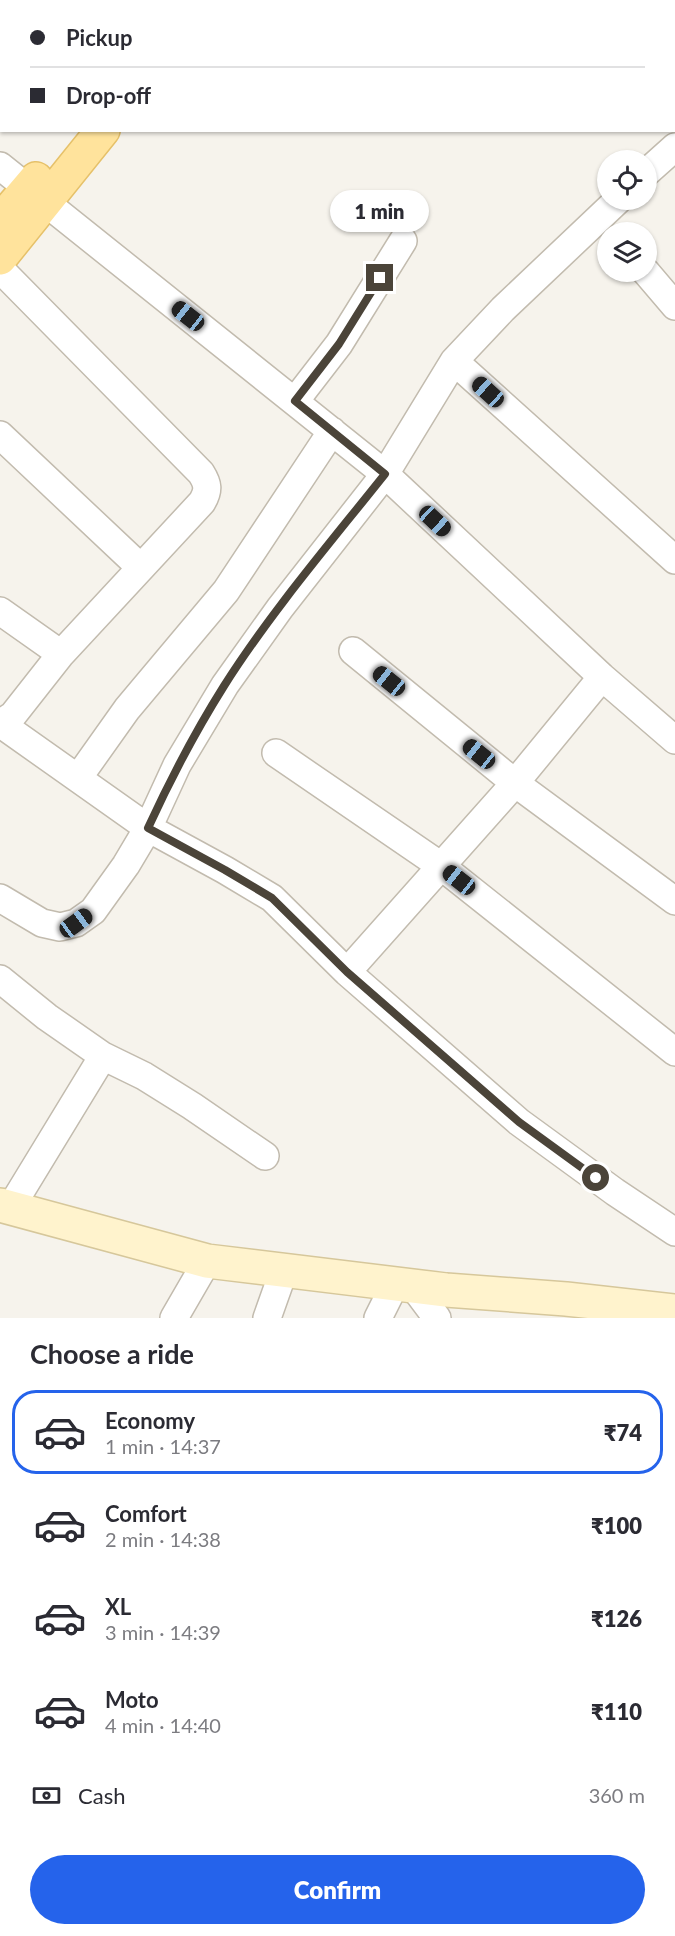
<!DOCTYPE html>
<meta charset="utf-8">
<style>
:root{--surface:#fff;--page:#f2f2f3;--text:#2b2b33;--muted:#7c7c81;--line:#e1e1e2;--accent:#2563eb}
body{margin:0;font-family:Lato,sans-serif;background:var(--page);color:var(--text);height:100vh;display:flex;flex-direction:column;font-size:22px;white-space:nowrap}
*{box-sizing:border-box;margin:0}
p{font-size:20px;color:var(--muted)}
.icon{flex:none;width:33px;height:33px;fill:none;stroke:currentColor;stroke-width:2;stroke-linecap:round;stroke-linejoin:round}
.map{position:relative;height:1318px;overflow:hidden}
.side{display:flex;flex-direction:column;background:var(--surface);flex:1}
.side>*{flex:none}
.top-card{position:absolute;left:0px;top:0px;width:675px;height:132px;box-shadow:0 2px 4px #0004;display:grid;align-content:center;height:132px;padding:0 30px;background:var(--surface)}
.controls{position:absolute;left:597px;top:150px;display:grid;gap:12px}
.controls a{display:grid;place-items:center;width:60px;height:60px;border-radius:50%;background:var(--surface);box-shadow:0 2px 4px #0004;font-size:30px}
.end{position:absolute;width:27px;height:27px;margin:-14px;border:8px solid #4b4439;background:#fff;box-shadow:0 0 0 3px #fff}
.from{border-radius:50%}
.bubble{position:absolute;height:42px;border-radius:21px;background:var(--surface);box-shadow:0 2px 4px #0004;font-size:20px;font-weight:800;line-height:42px;text-align:center}
.car{position:absolute;width:18px;height:36px;margin:-18px -9px;border-radius:8px;box-shadow:0 0 4px 2px #0007;background:linear-gradient(#222 24%,#8ab4d8 0 40%,#222 0 76%,#8ab4d8 0 86%,#222 0)}
.top-card b{display:flex;align-items:center;gap:21px;height:57px;font-size:22px}
.top-card b+b{border-top:2px solid var(--line)}
.top-card i{width:15px;height:15px;background:var(--text)}
ul{padding:0;list-style:none}
li{display:flex;align-items:center;gap:18px;height:84px;margin:0 12px 9px;padding:0 18px;border:3px solid transparent;border-radius:24px}
li div{flex:1}
li b{display:block;font-size:22px}
li em{font-style:normal;font-weight:800}
li.selected{border-color:var(--accent)}
li>.icon{width:54px;height:54px;stroke-width:1.5}
h2{padding:0 30px;font-size:27px;line-height:72px}
.pay{display:flex;align-items:center;gap:15px;height:66px;padding:0 30px;font-size:22px}
.pay p{margin-inline-start:auto}
.action{display:flex;gap:12px;margin-top:auto;padding:12px 30px}
.action a{flex:1;height:69px;border-radius:36px;background:var(--accent);color:#fff;font-size:24px;font-weight:800;line-height:69px;text-align:center}
.map>svg:first-child{display:block}
.lines{fill:none;stroke-linecap:round;stroke-linejoin:round}
.street-casing{stroke:#c2bbae;stroke-width:30}
.secondary-casing{stroke:#d6c79b;stroke-width:36}
.primary-casing{stroke:#e6c16a;stroke-width:36}
.street{stroke:#fff;stroke-width:27}
.secondary{stroke:#fff3cd;stroke-width:33}
.primary{stroke:#ffe39c;stroke-width:33}
.route{stroke:#4b4439;stroke-width:8}
</style>
<div class="map">
<svg width="675" height="1318" viewBox="0 0 675 1318">
<rect width="100%" height="100%" fill="#f6f3ec"/>
<g class="lines">
<defs>
<path id="street" d="M120,0L122,2
M0,48L2,49
M0,166L385,474L602,677L675,740
M646,173L675,147
M0,269L201,473C208,484 209,490 202,502L61,654L13,715L0,724
M646,272L675,306
M454,361L675,560
M295,401L339,344L403,241
M0,435L140,567
M0,611L61,654
M353,651L515,783L675,901
M1,724L148,828L225,870L272,898L347,972L519,1122L615,1192L675,1232
M276,753L441,866L675,1052
M78,778L127,709L226,591L332,431
M0,898L42,923L60,927L76,923L93,911L126,865L148,828L177,765L225,685L280,608L385,474L454,361L503,309L618,200
M347,972L515,783L602,677
M0,979L47,1017L103,1056L144,1076L192,1106L265,1156
M11,1207L103,1056
M413,1286L437,1318
M174,1318L207,1261
M267,1318L284,1270
M378,1318L395,1284"/>
<path id="secondary" d="M0,1205L207,1261L446,1290L566,1299L675,1311"/>
<path id="primary" d="M200,2L201,0
M0,221L36,179
M0,258L103,130"/>
</defs>
<use href="#street" class="street-casing"/>
<use href="#secondary" class="secondary-casing"/>
<use href="#primary" class="primary-casing"/>
<use href="#street" class="street"/>
<use href="#secondary" class="secondary"/>
<use href="#primary" class="primary"/>
</g>
<g class="lines">
<path class="route" d="M380,278L339,344L295,401L385,474C330,543 271,612 224,686C195,732 171,778 148,828L225,870L272,898L347,972L519,1122L596,1178"/>
</g>
</svg>
<div class="controls">
<a><svg class="icon" aria-label="locate" viewBox="0 0 24 24"><circle cx="12" cy="12" r="6"/><path d="M12 2v4M12 18v4M2 12h4M18 12h4"/></svg></a>
<a><svg class="icon" aria-label="layers" viewBox="0 0 24 24"><path d="M12 4l9 5-9 5-9-5zM3 14l9 5 9-5"/></svg></a>
</div>
<i class="end from" style="left:596px;top:1178px"></i>
<i class="end" style="left:380px;top:278px"></i>
<div class="bubble" style="left:330px;top:190px;width:99px">1 min</div>
<i class="car" style="left:188px;top:316px;rotate:308deg"></i>
<i class="car" style="left:488px;top:392px;rotate:312deg"></i>
<i class="car" style="left:435px;top:521px;rotate:133deg"></i>
<i class="car" style="left:389px;top:681px;rotate:309deg"></i>
<i class="car" style="left:479px;top:754px;rotate:309deg"></i>
<i class="car" style="left:459px;top:880px;rotate:308deg"></i>
<i class="car" style="left:76px;top:923px;rotate:54deg"></i>
<div class="top-card">
<b><i class="from"></i>Pickup</b>
<b><i></i>Drop-off</b>
</div>
</div>
<section class="side">
<h2>Choose a ride</h2>
<ul>
<li class="selected"><svg class="icon" aria-label="car" viewBox="0 0 24 24"><path d="M5 17H2v-5l4-1 3-4h7l3 4 3 1v5h-3M9 17h6M6 11h13"/><circle cx="7" cy="17" r="2"/><circle cx="17" cy="17" r="2"/></svg><div><b>Economy</b><p>1 min · 14:37</p></div><em>₹74</em></li>
<li><svg class="icon" aria-label="car" viewBox="0 0 24 24"><path d="M5 17H2v-5l4-1 3-4h7l3 4 3 1v5h-3M9 17h6M6 11h13"/><circle cx="7" cy="17" r="2"/><circle cx="17" cy="17" r="2"/></svg><div><b>Comfort</b><p>2 min · 14:38</p></div><em>₹100</em></li>
<li><svg class="icon" aria-label="car" viewBox="0 0 24 24"><path d="M5 17H2v-5l4-1 3-4h7l3 4 3 1v5h-3M9 17h6M6 11h13"/><circle cx="7" cy="17" r="2"/><circle cx="17" cy="17" r="2"/></svg><div><b>XL</b><p>3 min · 14:39</p></div><em>₹126</em></li>
<li><svg class="icon" aria-label="car" viewBox="0 0 24 24"><path d="M5 17H2v-5l4-1 3-4h7l3 4 3 1v5h-3M9 17h6M6 11h13"/><circle cx="7" cy="17" r="2"/><circle cx="17" cy="17" r="2"/></svg><div><b>Moto</b><p>4 min · 14:40</p></div><em>₹110</em></li>
</ul>
<div class="pay"><svg class="icon" aria-label="cash" viewBox="0 0 24 24"><path d="M3 7h18v10H3z"/><circle cx="12" cy="12" r="2"/></svg>Cash<p>360 m</p></div>
<div class="action"><a>Confirm</a></div>
</section>
